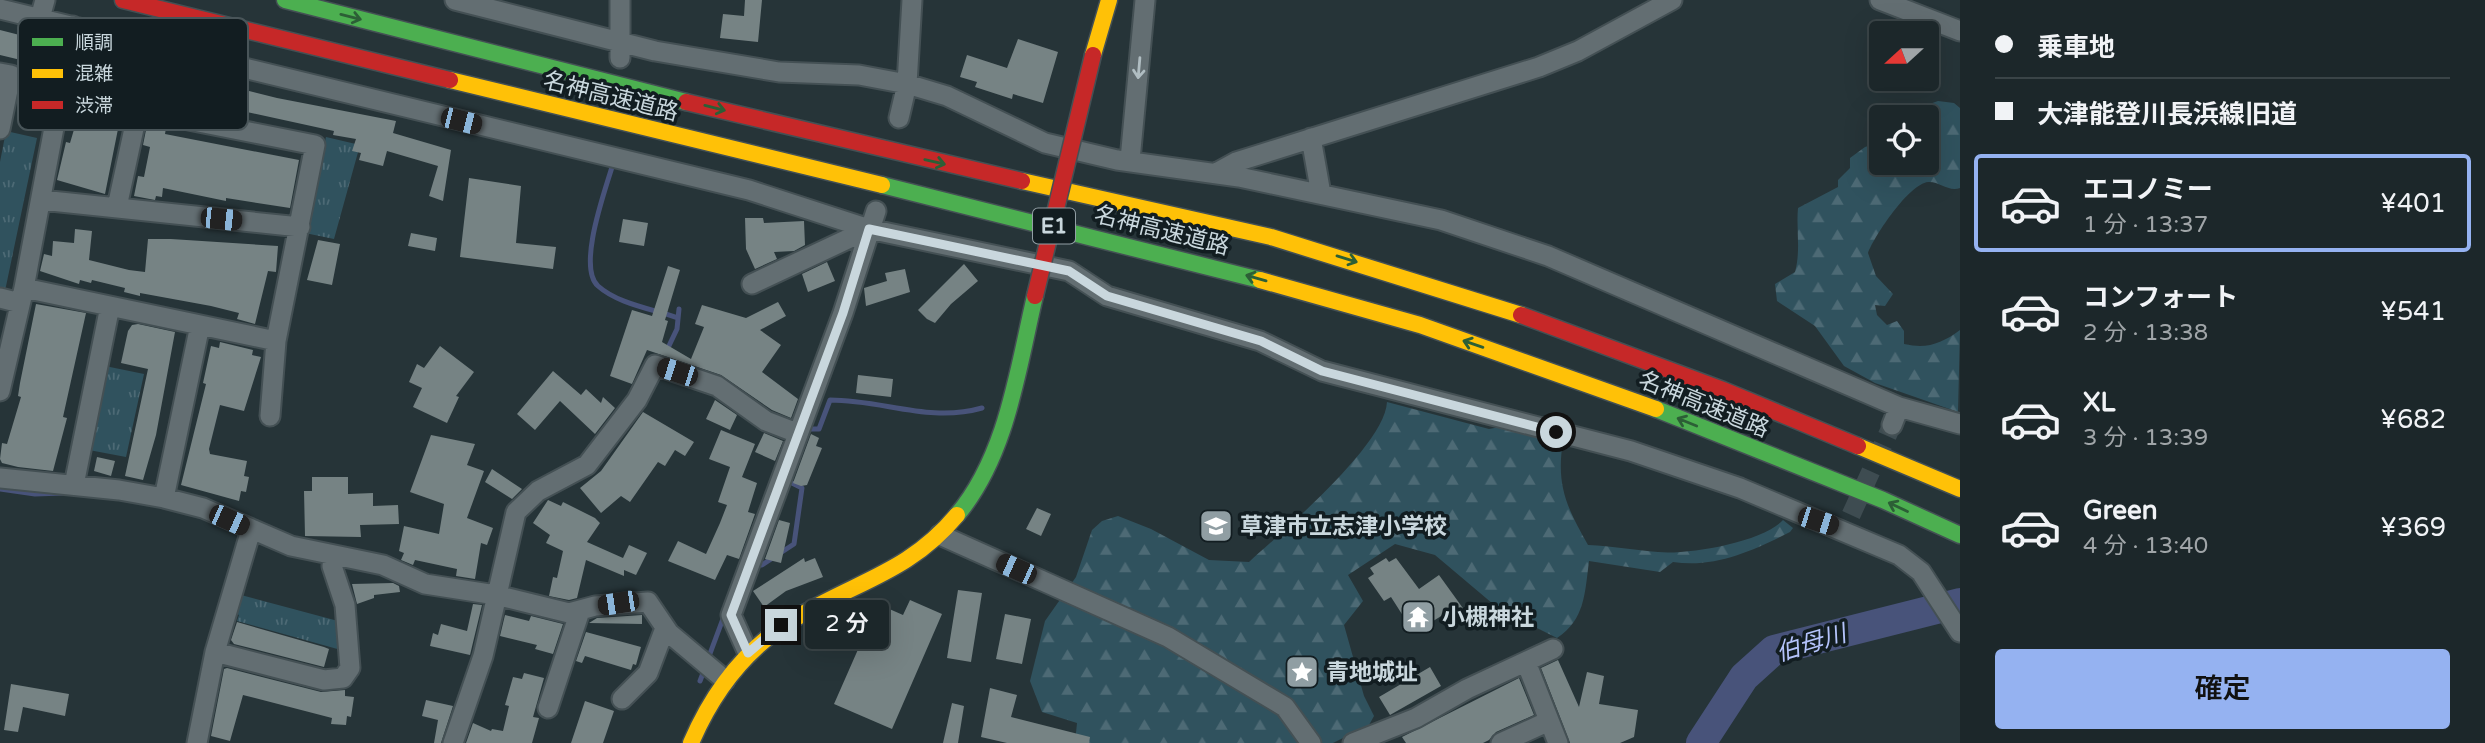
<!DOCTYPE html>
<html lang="ja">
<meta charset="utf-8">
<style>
:root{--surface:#1c272a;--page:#293336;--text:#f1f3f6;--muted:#a0a5a8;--line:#3a4447;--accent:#95b2f1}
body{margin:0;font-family:"Varela Round","Noto Sans JP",sans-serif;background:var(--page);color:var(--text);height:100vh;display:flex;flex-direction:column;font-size:26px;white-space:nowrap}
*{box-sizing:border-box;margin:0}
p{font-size:23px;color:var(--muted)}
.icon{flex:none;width:38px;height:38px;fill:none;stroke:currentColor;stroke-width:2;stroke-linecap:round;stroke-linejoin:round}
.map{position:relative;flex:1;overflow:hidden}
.panel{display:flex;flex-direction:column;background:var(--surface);width:525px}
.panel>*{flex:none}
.hud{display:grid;align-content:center;height:154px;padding:0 35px;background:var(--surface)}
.needle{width:46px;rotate:249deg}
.fabs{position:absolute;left:1869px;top:21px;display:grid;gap:14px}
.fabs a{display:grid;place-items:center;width:70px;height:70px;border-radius:7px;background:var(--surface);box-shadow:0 7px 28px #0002,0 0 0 2px var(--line);font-size:35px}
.end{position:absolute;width:32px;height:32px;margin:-16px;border:9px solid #c9d7dd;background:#111;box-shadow:0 0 0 4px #111}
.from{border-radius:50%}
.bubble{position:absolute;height:49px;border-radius:7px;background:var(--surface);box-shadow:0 7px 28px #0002,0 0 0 2px var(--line);font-size:23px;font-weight:600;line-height:49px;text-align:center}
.car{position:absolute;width:21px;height:42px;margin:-21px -10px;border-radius:9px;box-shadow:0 0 5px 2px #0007;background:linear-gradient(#222 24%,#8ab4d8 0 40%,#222 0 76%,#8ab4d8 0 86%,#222 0)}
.hud b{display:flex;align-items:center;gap:24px;height:66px;font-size:26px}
.hud b+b{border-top:2px solid var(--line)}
.hud i{width:18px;height:18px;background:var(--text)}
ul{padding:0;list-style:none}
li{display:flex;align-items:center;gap:21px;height:98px;margin:0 14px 10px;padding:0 21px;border:4px solid transparent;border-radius:7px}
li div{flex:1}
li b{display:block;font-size:26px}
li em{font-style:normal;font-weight:600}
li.on{border-color:var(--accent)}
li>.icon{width:63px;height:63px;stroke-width:1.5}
.primary-button{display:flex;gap:14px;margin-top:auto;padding:14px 35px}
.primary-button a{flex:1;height:80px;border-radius:7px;background:var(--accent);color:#111;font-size:28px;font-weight:600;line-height:80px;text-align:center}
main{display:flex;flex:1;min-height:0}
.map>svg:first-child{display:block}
.grass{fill:url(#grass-tufts)}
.forest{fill:url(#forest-firs)}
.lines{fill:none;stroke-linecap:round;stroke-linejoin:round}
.stream{stroke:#48537a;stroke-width:5}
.river{stroke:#48537a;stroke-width:30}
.building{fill:#768384}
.street-tunnel{stroke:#3e4c51;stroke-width:19;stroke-dasharray:19 10;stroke-linecap:butt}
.street-casing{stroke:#445054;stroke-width:23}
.fast-casing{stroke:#445054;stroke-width:19}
.slow-casing{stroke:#445054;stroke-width:19}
.jam-casing{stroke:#445054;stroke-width:19}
.street{stroke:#636e72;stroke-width:19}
.fast{stroke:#4caf50;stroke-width:16}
.slow{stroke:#ffc107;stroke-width:16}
.jam{stroke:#c62828;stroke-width:16}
.jam-bridge-casing{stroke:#445054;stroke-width:19;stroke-linecap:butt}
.jam-bridge{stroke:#c62828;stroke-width:16}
.oneway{stroke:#2c5f36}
.oneway2{stroke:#b0bdc2}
.route{stroke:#c9d7dd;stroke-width:9}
.labels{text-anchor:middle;stroke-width:7;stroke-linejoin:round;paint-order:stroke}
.shield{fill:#121d21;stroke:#929fa5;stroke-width:2}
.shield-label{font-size:21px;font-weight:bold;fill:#c9d7dd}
.street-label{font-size:23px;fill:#c9d7dd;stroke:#121d21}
.poi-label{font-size:23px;font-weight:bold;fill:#c9d7dd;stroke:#121d21;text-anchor:start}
.water-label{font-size:24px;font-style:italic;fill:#b4c3fb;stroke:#121d21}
.key{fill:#121d21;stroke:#495559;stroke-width:2}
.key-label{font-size:19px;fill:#c9d7dd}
</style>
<main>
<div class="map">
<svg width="1960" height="743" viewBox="0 0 1960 743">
<defs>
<pattern id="grass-tufts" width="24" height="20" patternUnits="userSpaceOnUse" patternTransform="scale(1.75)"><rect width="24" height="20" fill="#30525e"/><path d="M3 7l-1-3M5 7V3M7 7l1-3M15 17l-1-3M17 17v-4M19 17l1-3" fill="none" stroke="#4d6a75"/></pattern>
<pattern id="forest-firs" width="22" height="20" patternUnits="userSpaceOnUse" patternTransform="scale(1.75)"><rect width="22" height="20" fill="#30525e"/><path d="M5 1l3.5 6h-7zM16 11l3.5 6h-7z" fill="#4d6a75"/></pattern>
</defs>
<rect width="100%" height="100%" fill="#263438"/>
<path class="grass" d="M6,131L37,138L5,291L0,290V162Z
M326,137L360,145L334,239L305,233Z
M105,366L144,374L126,457L89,450Z
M241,595L338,621L341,650L237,621L239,615L235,613Z"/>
<path class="forest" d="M1938,101L1954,103L1960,108V188C1948,192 1939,181 1928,182C1909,184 1875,235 1868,253L1876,276L1893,294L1885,306L1875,305L1877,315L1887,325L1897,321L1904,331V344C1927,349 1941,344 1960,330L1958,412L1875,383L1844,366L1815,326L1777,301L1775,284L1795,272C1801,250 1796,230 1798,208L1838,187V180L1850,168V158L1865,147L1881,142V163H1927V117H1915L1924,106Z
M1387,402L1489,429L1505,426L1563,441C1556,485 1566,506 1588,545C1612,546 1635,550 1658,552C1688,555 1763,542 1783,520L1793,528L1790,532C1752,551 1716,568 1673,562L1660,572L1589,561C1585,592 1585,620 1557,638L1499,609L1435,555L1395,544L1348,575L1363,601L1344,625L1364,696L1374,716L1369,725L1333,743H1075L1077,723L1042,712L1030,681L1045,621L1076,577L1092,530L1102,521L1118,516L1151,529L1209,560L1249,562C1283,531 1385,445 1387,402Z"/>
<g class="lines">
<path class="stream" d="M612,167C605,191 577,267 598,286C618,304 653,309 678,318
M666,352L677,329L679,309
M807,429H819L830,400C884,400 929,423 982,408
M0,489L35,494L63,493
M754,565H762L794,544L802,488L788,481
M708,659L724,616
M700,681L705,668"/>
<path class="river" d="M1701,743L1744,677L1774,650L1960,603"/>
</g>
<path class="building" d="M745,0H762L758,42L720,38L723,14L744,16Z
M0,30L51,43L35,123L18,119L25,61L0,55Z
M1018,39L1058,52L1043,103L1013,94L1012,99L975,87L977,82L960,77L967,55L1007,68Z
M174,72L277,98L396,121L393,133L451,150L443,201L429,196L438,166L387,151L383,166L359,160L361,153L352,151L356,139L333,135L334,131L169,95Z
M103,105L122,109L105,194L57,180L66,142L70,143L81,106L101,111Z
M154,126L166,128L165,134L299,160L290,208L226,198V201L163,188L162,197L156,196L155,200L134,196L138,176L144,177L150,147L143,145L146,130L153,131Z
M469,178L521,186L516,243L556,247L553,269L460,257Z
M745,218H763L764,223L804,221L805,245L794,251L774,252L777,259L755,269L746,249Z
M623,219L648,223L644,246L619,242Z
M75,229L92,231L89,260L129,270L145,272L148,239H171L278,246L276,272L268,271L255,324L237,319L239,313L211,306L140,293V296L124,292L125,288L92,280L91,283L80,280L79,284L40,271L44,254L52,256L53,241L74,243Z
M411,233L437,238L435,251L408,246Z
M318,240L340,244L332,285L307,280Z
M827,262L835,281L808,292L802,274Z
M964,264L978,281L951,304L935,323L927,319L918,310Z
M668,266L680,270L665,320L668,321L662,342L691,359L704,327L695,324L702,305L746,318L778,302L786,316L760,330L781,345L762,372L798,399L791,418L772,410L721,375L647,350L632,384L610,376L632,310L652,316Z
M905,269L910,292L866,306L864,288L887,281L885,273Z
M36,304L86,313L63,417L67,418L53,471L18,467L2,463L0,459L2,443L7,444L21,397L18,396L20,383Z
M138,324L175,332L156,435L143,480L125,476L148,369L121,363L128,331L132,325Z
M220,342L253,350L252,355L261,357L244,411L220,405L209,449L210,454L247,461L244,476L249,477L246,492L241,491L239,501L181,485L206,384L203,383L211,346L219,348Z
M440,346L474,372L456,396L459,397L447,423L413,407L422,388L409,382L417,364L424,368Z
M553,371L581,395L586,389L601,403L603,397L615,408L595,434L560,401L535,430L517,414Z
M858,375L893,379L891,397L856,393Z
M715,400L737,415L730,430L706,419Z
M643,412L694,442L685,456L675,450L665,466L658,462L630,502L621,496L601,513L580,488L601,471Z
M721,430L755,444L742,477L757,483L748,512L755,514L739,559L727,555L715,580L668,561L678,541L706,554L720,523L727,505L718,502L730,467L709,459Z
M764,433L783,441L775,461L755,452Z
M811,434L819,438L816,446L822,448L807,485L801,486L793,483Z
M431,435L475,444L467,465L484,471L467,518L493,528L487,545L481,543L475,579L456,576L457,569L415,560L413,565L401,560L404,553L399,551L404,526L439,534L444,504L410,492Z
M97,457L115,461L111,476L94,471Z
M492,469L522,489L512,499L485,482Z
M312,477H348V494L373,493V506L398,505L399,524L360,525L361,537L305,536L304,491H312Z
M548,500L561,506L563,502L595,518L600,523L587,542L623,558L629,545L647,553L636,575L624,570V576L586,560L577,598L569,600L549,596L553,577L557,578L563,551L546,543L550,535L533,523Z
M1037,508L1051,514L1041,536L1026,529Z
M779,520L790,523L781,563L765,559Z
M804,558L805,562L815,558L823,577L786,591L764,607L753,591Z
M1386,558L1389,562L1396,558L1419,589L1439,575L1465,611L1451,620L1446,613L1414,633L1391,597L1384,601L1368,578L1374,574L1370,568Z
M393,583L399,586L400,592L374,595V598L357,604L352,584Z
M958,590L982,593L971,662L947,658Z
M910,600L942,614L892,729L834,704L878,604L903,615Z
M473,604L482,605L470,655L430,646L433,633L438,635L441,624L467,631Z
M1005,614L1031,619L1022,664L996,659Z
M505,615L529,621L531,616L563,624L553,654L535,649L537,645L500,636Z
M642,615V624L589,623L597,618Z
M237,622L324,647L329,649L324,667L234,644L231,640Z
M586,632L641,647L636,665L633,664L631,670L585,656L582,663L576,661Z
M1558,660L1579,707L1587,672L1604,676L1599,704L1638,710L1634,737L1620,743H1570L1541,668Z
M1430,667L1441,686L1390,715L1379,697Z
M227,668L321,692L345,690V696L354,697L351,717L347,716L346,725L331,724L332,718L243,695L230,741L211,736L224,669Z
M524,673L544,678L533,717L539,718L532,743H466L473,723L491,731L492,729L503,731L509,706L505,705L513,677L522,679Z
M1519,678L1534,715L1496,732L1489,740L1483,743H1406L1402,737Z
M11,684L69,694L65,716L23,707L18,732L4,730Z
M990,688L1017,695L1011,717L1090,737L1089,743H1007L981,737Z
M426,700L453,706L441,743H434L438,720L422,716Z
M585,701L614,711L603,743H571Z
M952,703L964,706L958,743H943Z"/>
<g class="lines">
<path class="street-tunnel" d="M1851,515L1892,425"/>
<defs>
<path id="street" d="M455,0L655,51L779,72L859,75L907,84L947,96L1045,143L1117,160L1239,177L1441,220L1548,256L1899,407L1960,424
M1880,0L1960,31
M0,9L749,190L869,229L1069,271L1107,296L1260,341L1322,371L1631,451L1740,488L1899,555L1921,572L1960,632
M40,18L45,0
M620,58V0
M0,73L11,75L0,129
M899,118L907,84L912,0
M1311,138L1321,194
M1130,160L1145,0
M1216,173L1236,162L1539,67L1578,51L1672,0
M41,200L300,227
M117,207L138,110L315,145L276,341L270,416
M752,284L869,229
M24,288L276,341
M0,298L20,303
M0,391L24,288L73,26
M1892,425L1899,407
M0,478L119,490L164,498L203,508L291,546L383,565L425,584L496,595L569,613L595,606L648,602L669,633L725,680
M74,485L110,306
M164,498L200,325
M940,535L1168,637L1285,707L1311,743
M215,652L324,680L343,678L350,668L345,605L332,566L333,556
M748,653L731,615L843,313L876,211
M1526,662L1558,743
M622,699L648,673L665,628
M548,708L580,611
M197,743L215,652L251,530
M453,743L483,656L516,512L538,491L587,465L637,400L655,365L717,386L766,421L797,433
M1353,743L1416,718L1467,689L1553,649
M1501,743L1549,721"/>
<path id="fast" d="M285,0L686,102
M882,185L1260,280
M1656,409L1883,500L1960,535
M957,515C1007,456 1018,368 1035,296"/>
<path id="slow" d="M1093,55L1109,0
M450,80L882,185
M1022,181L1271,237L1521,315
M1260,280L1420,325L1656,409
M1858,446L1960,489
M691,743C714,689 749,644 801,615C861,580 910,571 957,515"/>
<path id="jam" d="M123,0L450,80
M686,102L1022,181
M1521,315L1723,390L1858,446"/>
</defs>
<use href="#street" class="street-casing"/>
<use href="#fast" class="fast-casing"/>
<use href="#slow" class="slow-casing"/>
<use href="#jam" class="jam-casing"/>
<use href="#street" class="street"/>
<use href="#fast" class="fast"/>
<use href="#slow" class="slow"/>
<use href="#jam" class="jam"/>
<defs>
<path id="jam-bridge" d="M1035,296L1093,55"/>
</defs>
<use href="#jam-bridge" class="jam-bridge-casing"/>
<use href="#jam-bridge" class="jam-bridge"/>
</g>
<defs><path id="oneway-shaft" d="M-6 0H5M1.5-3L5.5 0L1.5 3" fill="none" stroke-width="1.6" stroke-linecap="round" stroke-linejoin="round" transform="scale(1.75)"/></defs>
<g class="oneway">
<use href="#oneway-shaft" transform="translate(351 17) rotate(14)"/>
<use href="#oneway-shaft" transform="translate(715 108) rotate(14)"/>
<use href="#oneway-shaft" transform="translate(935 162) rotate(13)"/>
<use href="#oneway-shaft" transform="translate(1347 259) rotate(17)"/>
<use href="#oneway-shaft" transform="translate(1256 278) rotate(-164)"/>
<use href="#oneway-shaft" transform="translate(1473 344) rotate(-161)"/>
<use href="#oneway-shaft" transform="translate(1687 422) rotate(-158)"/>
<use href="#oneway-shaft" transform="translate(1898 507) rotate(-155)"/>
</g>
<use class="oneway2" href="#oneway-shaft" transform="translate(1139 68) rotate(95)"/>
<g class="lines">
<path class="route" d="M781,625L748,653L731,615L843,313L869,229L1069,271L1107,296L1261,341L1322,371L1556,432"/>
</g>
<defs>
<symbol id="school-square" viewBox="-11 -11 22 22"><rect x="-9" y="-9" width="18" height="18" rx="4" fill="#909ea3" stroke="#121d21"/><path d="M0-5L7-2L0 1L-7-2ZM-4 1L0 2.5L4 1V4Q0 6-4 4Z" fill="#fff"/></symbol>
<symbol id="temple-square" viewBox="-11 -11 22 22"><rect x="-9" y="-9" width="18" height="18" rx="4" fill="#909ea3" stroke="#121d21"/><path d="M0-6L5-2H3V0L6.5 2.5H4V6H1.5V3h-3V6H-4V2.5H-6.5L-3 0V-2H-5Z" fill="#fff"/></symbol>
<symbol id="sight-square" viewBox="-11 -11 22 22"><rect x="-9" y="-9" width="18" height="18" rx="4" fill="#909ea3" stroke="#121d21"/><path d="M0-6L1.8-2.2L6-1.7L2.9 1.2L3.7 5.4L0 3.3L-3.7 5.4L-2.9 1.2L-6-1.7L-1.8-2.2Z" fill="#fff"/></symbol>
</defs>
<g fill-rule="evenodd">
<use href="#school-square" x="1197" y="507" width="38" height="38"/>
<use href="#temple-square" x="1399" y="598" width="38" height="38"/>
<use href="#sight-square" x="1283" y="653" width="38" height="38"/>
</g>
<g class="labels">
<rect class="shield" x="1033" y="208.5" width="42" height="35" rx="5"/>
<g class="shield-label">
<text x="1054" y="233">E1</text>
</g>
<g class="street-label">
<text transform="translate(611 96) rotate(14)" y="8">名神高速道路</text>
<text transform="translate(1162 230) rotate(14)" y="8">名神高速道路</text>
<text transform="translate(1704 404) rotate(22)" y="8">名神高速道路</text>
</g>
<g class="poi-label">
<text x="1240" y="534">草津市立志津小学校</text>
<text x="1442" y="625">小槻神社</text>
<text x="1326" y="680">青地城址</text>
</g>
<g class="water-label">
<text transform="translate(1811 643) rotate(-17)" y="8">伯母川</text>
</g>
</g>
<rect x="18" y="18" width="230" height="112" rx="10" class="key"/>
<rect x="32" y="38" width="31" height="8" fill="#4caf50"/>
<rect x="32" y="69" width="31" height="9" fill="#ffc107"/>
<rect x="32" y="101" width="31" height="8" fill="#c62828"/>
<g class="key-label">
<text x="75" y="49">順調</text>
<text x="75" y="80">混雑</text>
<text x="75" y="112">渋滞</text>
</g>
</svg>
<div class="fabs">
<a><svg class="needle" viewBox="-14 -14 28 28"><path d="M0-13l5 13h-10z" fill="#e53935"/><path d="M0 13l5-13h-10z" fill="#a0a5a8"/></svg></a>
<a><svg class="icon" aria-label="locate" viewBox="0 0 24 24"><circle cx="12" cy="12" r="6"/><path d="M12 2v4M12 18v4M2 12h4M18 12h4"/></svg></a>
</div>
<i class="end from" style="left:1556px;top:432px"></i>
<i class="end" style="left:781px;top:625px"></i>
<div class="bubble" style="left:805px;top:600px;width:84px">2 分</div>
<i class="car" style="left:461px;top:121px;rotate:104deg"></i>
<i class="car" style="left:221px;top:219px;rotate:96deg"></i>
<i class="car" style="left:677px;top:372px;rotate:288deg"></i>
<i class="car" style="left:229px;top:520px;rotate:114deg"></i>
<i class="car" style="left:1818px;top:521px;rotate:108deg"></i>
<i class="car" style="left:1016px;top:569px;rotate:294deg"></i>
<i class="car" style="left:618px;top:603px;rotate:261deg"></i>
</div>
<section class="panel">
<div class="hud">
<b><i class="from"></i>乗車地</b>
<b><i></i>大津能登川長浜線旧道</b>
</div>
<ul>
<li class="on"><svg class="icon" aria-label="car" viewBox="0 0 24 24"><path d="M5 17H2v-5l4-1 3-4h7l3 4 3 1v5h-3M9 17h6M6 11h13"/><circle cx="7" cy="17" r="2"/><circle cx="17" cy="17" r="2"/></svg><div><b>エコノミー</b><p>1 分 · 13:37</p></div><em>¥401</em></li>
<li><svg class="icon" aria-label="car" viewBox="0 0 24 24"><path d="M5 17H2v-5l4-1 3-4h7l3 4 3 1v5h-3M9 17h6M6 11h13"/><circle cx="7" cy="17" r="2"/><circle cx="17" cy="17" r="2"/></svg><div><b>コンフォート</b><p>2 分 · 13:38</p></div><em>¥541</em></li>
<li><svg class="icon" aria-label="car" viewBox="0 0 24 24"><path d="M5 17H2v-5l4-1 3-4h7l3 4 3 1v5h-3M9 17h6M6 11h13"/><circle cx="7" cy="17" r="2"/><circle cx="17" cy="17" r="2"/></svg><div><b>XL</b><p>3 分 · 13:39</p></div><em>¥682</em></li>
<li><svg class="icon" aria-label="car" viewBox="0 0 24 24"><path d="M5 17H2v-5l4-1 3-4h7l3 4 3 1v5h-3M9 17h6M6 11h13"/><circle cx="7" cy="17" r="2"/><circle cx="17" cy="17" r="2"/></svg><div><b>Green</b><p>4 分 · 13:40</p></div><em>¥369</em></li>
</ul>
<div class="primary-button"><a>確定</a></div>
</section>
</main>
